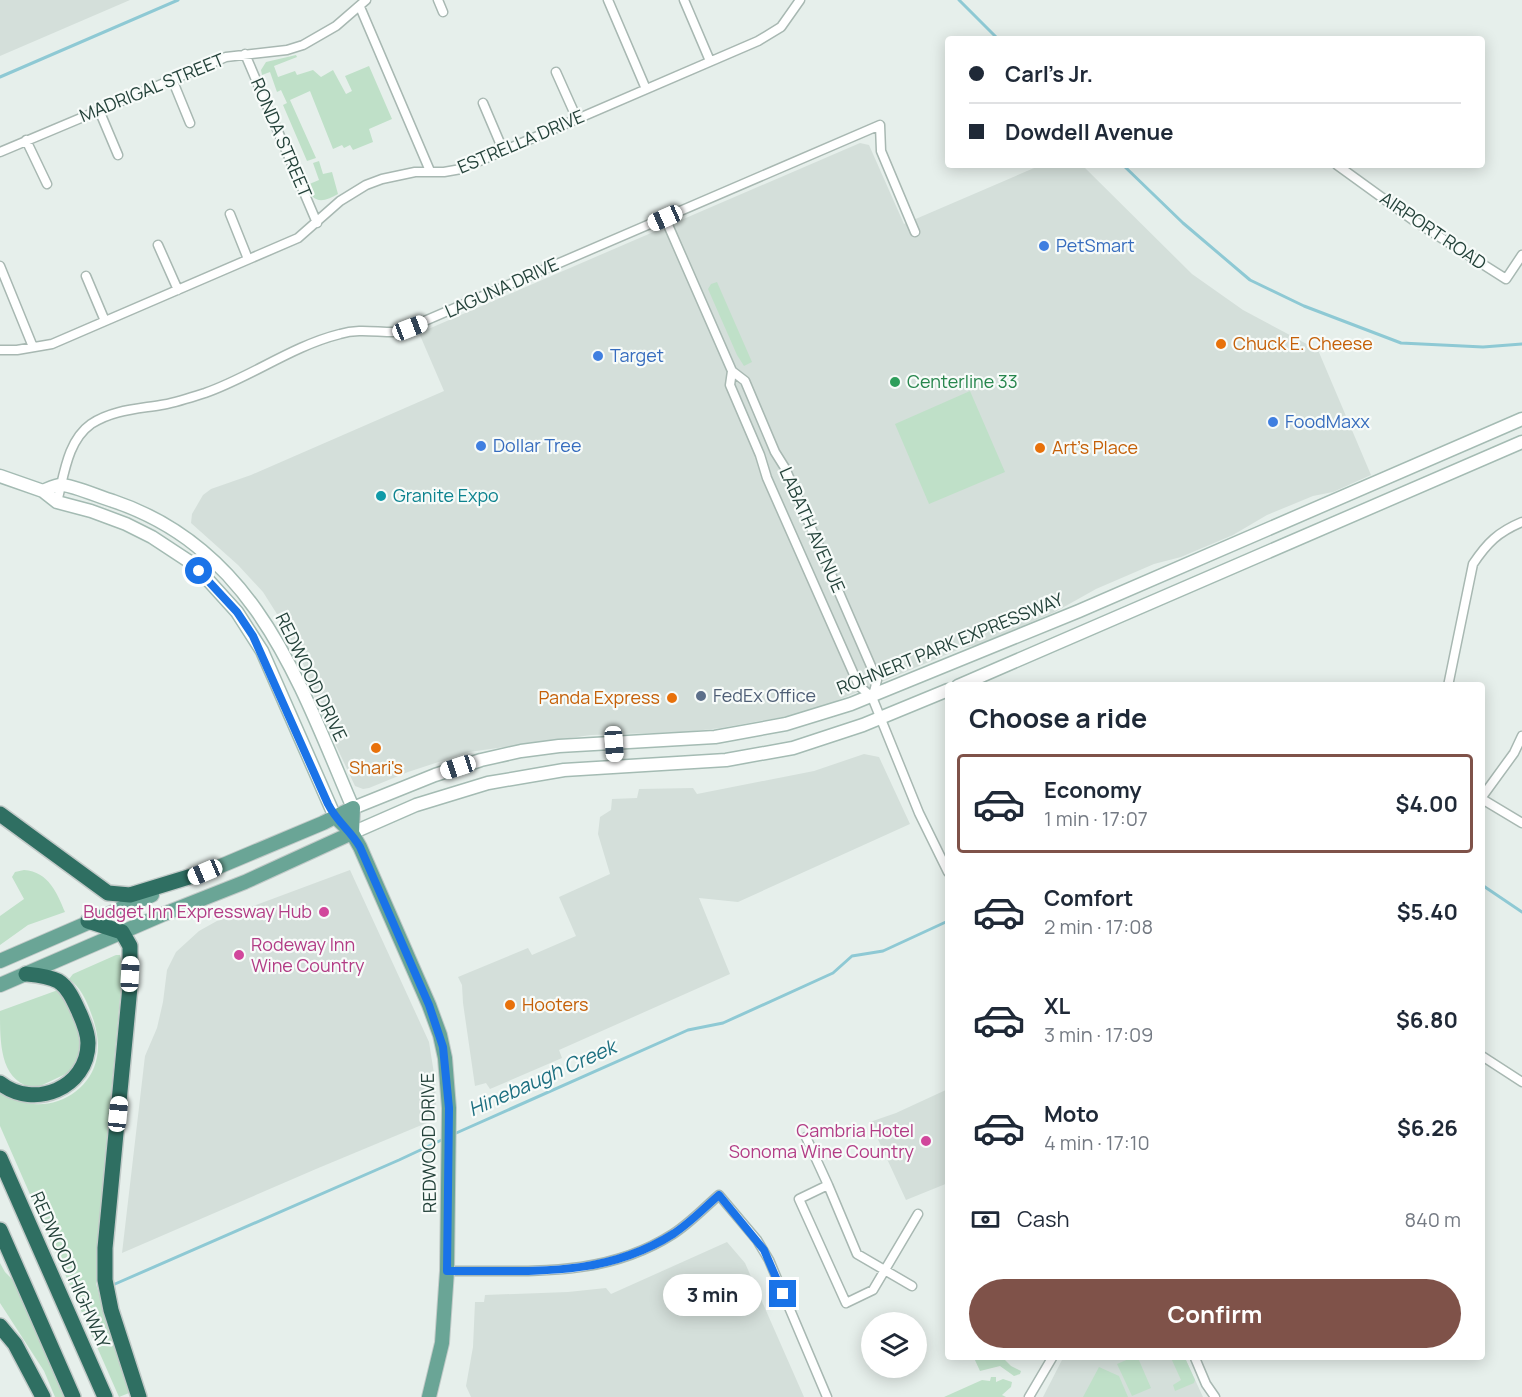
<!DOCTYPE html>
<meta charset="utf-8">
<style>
:root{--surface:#fff;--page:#f2f2f3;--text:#1f2937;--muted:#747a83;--line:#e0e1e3;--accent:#7f5249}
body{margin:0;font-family:Manrope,sans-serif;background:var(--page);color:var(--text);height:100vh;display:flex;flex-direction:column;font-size:22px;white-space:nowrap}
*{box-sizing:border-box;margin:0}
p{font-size:20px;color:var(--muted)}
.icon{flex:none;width:33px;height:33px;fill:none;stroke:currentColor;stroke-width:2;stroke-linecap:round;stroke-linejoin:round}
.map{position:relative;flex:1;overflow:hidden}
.details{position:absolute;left:945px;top:682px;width:540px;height:678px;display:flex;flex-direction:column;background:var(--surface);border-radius:6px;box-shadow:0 3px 15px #0003}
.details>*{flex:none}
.banner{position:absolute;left:945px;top:36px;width:540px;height:132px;border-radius:6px;box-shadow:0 3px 15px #0003;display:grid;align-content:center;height:132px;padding:0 24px;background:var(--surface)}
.buttons{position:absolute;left:861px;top:1312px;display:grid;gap:12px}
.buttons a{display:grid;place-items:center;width:66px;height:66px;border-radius:50%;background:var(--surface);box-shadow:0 3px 15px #0003;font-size:30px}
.end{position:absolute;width:27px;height:27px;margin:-14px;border:8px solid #1a73e8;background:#fff;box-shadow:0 0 0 3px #fff}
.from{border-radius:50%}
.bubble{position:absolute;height:42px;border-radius:21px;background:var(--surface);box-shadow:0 3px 15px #0003;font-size:20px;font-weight:700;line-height:42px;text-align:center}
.car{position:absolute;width:18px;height:36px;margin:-18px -9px;border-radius:8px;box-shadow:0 0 4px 2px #0007;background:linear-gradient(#fff 24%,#345 0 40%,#fff 0 76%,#345 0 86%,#fff 0)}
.banner b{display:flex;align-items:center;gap:21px;height:57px;font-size:22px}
.banner b+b{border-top:2px solid var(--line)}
.banner i{width:15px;height:15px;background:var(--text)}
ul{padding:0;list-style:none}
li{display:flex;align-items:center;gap:18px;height:99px;margin:0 12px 9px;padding:0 12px;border:3px solid transparent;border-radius:6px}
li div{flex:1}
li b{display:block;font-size:22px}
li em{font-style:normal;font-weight:700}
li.active{border-color:var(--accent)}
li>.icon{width:54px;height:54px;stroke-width:1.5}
h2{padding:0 24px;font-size:27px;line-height:72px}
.pay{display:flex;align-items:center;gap:15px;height:66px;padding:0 24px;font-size:22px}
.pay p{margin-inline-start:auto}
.action{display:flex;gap:12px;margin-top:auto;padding:12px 24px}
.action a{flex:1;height:69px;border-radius:36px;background:var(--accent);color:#fff;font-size:24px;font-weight:700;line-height:69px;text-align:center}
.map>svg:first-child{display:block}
.built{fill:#d4dfda}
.green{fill:#bfe0c8}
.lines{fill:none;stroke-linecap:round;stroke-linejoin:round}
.stream{stroke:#8ec9d4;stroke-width:3}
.minor-casing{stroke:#a8b8b2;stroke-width:11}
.secondary-casing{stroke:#a4bbb3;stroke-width:15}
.primary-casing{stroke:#c2cac8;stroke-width:16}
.motorway-casing{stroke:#c2cac8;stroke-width:18}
.minor{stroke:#fff;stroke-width:8}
.secondary{stroke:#fff;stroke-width:12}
.primary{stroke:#6aa596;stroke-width:14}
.motorway{stroke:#2f6f62;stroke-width:15}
.route{stroke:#1a73e8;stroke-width:8}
.shop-dot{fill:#3f7fe0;stroke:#f7fbf9;stroke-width:2}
.food-dot{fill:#e8710a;stroke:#f7fbf9;stroke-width:2}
.leisure-dot{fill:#2e9e5b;stroke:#f7fbf9;stroke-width:2}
.culture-dot{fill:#0f9aa8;stroke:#f7fbf9;stroke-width:2}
.service-dot{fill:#5c6f8a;stroke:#f7fbf9;stroke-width:2}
.hotel-dot{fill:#d1479c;stroke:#f7fbf9;stroke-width:2}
.labels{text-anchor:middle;stroke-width:4.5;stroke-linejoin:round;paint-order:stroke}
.street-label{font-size:18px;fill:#24423a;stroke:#f7fbf9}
.shop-label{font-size:18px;fill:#366cbe;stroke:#f7fbf9;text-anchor:start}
.food-label{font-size:18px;fill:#c56008;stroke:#f7fbf9;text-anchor:start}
.leisure-label{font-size:18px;fill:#27864d;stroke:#f7fbf9;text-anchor:start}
.culture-label{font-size:18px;fill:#0d838f;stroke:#f7fbf9;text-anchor:start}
.service-label{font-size:18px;fill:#4e5e75;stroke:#f7fbf9;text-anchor:start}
.hotel-label{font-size:18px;fill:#b23c85;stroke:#f7fbf9;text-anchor:end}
.water-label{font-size:20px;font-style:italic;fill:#1c6f80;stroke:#f7fbf9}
</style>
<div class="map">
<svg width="1522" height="1397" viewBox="0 0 1522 1397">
<rect width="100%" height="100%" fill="#e6efeb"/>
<path class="built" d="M0,0H130L0,56Z
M860,143L869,145L904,224L1041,165H1082L1192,274L1243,310L1318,350L1371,475L1333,492L1313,496L1267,515L1233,535L1181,557L1154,564L1096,589L1055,612L978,645L962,648L822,707L799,714L721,728L685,732L591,735L469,752L408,772L369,788L363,789L355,786L317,705L306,670L282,622L263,592L238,565L191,523L192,514L203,495L211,489L251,475L444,391L419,333Z
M864,754L879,757L910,824L738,902L699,898L730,974L559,1050L562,1058L490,1089L486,1083L475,1086L463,1003L462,985L458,977L528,948L532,955L576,936L559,897L610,874L598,834L600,817L611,810L612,799L637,798L639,789L693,788L697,794L814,771Z
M350,870L429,1042L435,1080L436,1119L316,1169L122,1253L145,1056L157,1028L163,1002L167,970L176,952L199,931L224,917Z
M948,1089V1183L906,1200L870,1122L896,1113Z
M727,1242L745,1263L804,1397H471L466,1386L473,1347L475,1302H484L485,1295L568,1292L606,1288L611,1294Z
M1063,1358H1185L1203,1397H1043Z"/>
<path class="green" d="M296,55L297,57L274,66L278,77L295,71L297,75L313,70L321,77L333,70L346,94L352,91L345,76L369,66L392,119L369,129L373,142L353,150L350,145L344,148L342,145L333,149L310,91L290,100L316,158L307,161L283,105L287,103L281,90L277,92L270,72L262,75L261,70L266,62Z
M319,161L323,174L332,172L338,194C323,203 312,204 307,185L319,180L313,163Z
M717,282L752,362L744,366L737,355L708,289L711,284Z
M970,391L1005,472L929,504L895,424Z
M24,870C49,872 57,893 65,912L28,925L0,945V916L24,899L12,877L15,872Z
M116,955H120L123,966L103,1179L96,1284L129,1393L119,1397L0,1126V1089C32,1120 89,1101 97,1057C100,1043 96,1026 91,1013C86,999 80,987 69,979L73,974Z
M58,990L71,1008L82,1035L81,1054L72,1071L36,1088C0,1083 0,1045 0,1011Z
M0,1263L5,1272L12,1279L66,1397H55L44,1371L0,1303Z
M974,1358H1003L1011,1366L1021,1371L1020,1374L1014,1376L1000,1366L980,1371Z
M1131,1358H1138L1151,1388L1132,1396L1117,1364Z
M1171,1358H1185L1195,1380L1194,1383L1175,1391L1173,1385L1181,1380Z
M1099,1367L1119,1376L1128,1397H1083Z
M991,1377H996V1382L1003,1379L1012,1382L1011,1387L1002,1395L1006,1397H944L982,1380L990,1381Z"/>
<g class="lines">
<path class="stream" d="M959,0L998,39
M0,77L178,0
M1123,165L1183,223L1250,280L1304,306L1401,343L1483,347L1522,344
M1482,885L1522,912
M454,1134L688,1030L723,1023L833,973L852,956L883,951L948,921
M115,1284L399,1160L446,1138"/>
<defs>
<path id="minor" d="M438,0L443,12
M608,0L646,89
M684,0L710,61
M360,7L430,171
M245,54L317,223
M556,72L577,119
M172,79L190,123
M483,103L503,150
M99,110L118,155
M26,140L47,184
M0,152L226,57L287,50L303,45L336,26L366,0
M1337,165L1413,220L1506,279L1522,255
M230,214L248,259
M665,218L732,371L745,381L775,452L785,468L877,680L873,696
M158,245L178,290
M0,266L33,347
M86,276L105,321
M0,350H17L52,344L298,238L340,201L366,185L382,179L415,172H444L461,169L758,41L781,27L800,0
M732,371L730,385L760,455L767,478L859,686L872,697L919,813L948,872
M57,502C64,476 67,441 91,424C112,410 137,409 161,405C175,403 192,397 205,393C251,377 292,346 340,334C360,328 379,333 399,332L880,125L881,151L915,232
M1448,686L1473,564C1487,543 1498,532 1522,522
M1482,797L1514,753L1522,736
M1482,799L1522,823
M1482,1056L1522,1082
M806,1137L828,1185L799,1199L846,1303L873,1290L918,1214
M828,1185L857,1254L912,1286
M447,1271C527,1270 603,1279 673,1234C690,1223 704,1208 719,1195L757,1240L769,1260L827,1397
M1195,1358L1206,1384L1215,1397
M1029,1397L1052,1358"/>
<path id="secondary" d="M0,476L43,491L57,502L91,511L126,524L152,537L190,562L208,580L237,612L262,651L335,817
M43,491C48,489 55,485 61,485C70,484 102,498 113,501C256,549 299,682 353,808L435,775L481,760L521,751L559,746L715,737L786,724L851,704L1079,611L1522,419
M958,686L1522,442
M352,833L416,805L488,783L564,770L726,760L793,748L863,725L948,690"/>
<path id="primary" d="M335,817L352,833L360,847L429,1005L440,1035L445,1058L449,1108L447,1271L442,1343L429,1397
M197,876L323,823L353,808L352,833
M0,961L152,895
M0,985L164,914L245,882L352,833"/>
<path id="motorway" d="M0,814L108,893L130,895L205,872
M88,921L122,932L130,946V987L105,1248V1280L111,1310L139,1397
M0,1083C34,1110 88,1088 88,1043C88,1032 83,1021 79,1012C74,1001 68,987 58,981C48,976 36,975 26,974
M0,1158L105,1397
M0,1230L73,1397
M0,1326L15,1344L43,1397"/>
</defs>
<use href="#minor" class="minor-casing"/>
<use href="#secondary" class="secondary-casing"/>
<use href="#primary" class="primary-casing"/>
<use href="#motorway" class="motorway-casing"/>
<use href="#minor" class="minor"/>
<use href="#secondary" class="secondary"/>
<use href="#primary" class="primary"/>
<use href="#motorway" class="motorway"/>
</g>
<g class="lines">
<path class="route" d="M199,571L237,612L253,636L328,804C337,822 350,830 360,847L429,1005L443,1047L449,1108L447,1271C528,1270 602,1279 673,1234C690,1223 704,1208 719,1195L764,1250L783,1294"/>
</g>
<g class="shop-dot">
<circle cx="1044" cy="246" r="6"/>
<circle cx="598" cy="356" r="6"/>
<circle cx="1273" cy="422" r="6"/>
<circle cx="481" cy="446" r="6"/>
</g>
<g class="food-dot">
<circle cx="1221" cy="344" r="6"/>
<circle cx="1040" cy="448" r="6"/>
<circle cx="672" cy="698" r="6"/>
<circle cx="376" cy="748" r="6"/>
<circle cx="510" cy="1005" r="6"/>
</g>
<circle class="leisure-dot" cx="895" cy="382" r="6"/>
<circle class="culture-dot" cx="381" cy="496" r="6"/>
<circle class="service-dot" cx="701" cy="696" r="6"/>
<g class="hotel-dot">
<circle cx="324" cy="912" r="6"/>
<circle cx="239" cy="955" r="6"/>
<circle cx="926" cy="1141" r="6"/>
</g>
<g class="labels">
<g class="street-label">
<text transform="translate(152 88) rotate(-22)" y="6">MADRIGAL STREET</text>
<text transform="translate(281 138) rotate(67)" y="6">RONDA STREET</text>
<text transform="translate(521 142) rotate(-23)" y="6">ESTRELLA DRIVE</text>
<text transform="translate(1433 231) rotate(34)" y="6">AIRPORT ROAD</text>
<text transform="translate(502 288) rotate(-24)" y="6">LAGUNA DRIVE</text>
<text transform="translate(812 530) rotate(66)" y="6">LABATH AVENUE</text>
<text transform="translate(950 644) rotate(-22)" y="6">ROHNERT PARK EXPRESSWAY</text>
<text transform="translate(311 677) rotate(64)" y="6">REDWOOD DRIVE</text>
<text transform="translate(429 1143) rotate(-91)" y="6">REDWOOD DRIVE</text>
<text transform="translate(70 1270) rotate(66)" y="6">REDWOOD HIGHWAY</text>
</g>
<g class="shop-label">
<text x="1056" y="252">PetSmart</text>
<text x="610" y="362">Target</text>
<text x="1285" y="428">FoodMaxx</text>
<text x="493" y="452">Dollar Tree</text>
</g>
<g class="food-label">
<text x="1233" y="350">Chuck E. Cheese</text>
<text x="1052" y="454">Art's Place</text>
<text x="660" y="704" text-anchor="end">Panda Express</text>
<text x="376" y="774" text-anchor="middle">Shari's</text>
<text x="522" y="1011">Hooters</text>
</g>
<g class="leisure-label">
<text x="907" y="388">Centerline 33</text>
</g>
<g class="culture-label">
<text x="393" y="502">Granite Expo</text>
</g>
<g class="service-label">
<text x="713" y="702">FedEx Office</text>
</g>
<g class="hotel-label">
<text x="312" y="918">Budget Inn Expressway Hub</text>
<text x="251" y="951" text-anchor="start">Rodeway Inn<tspan x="251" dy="21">Wine Country</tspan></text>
<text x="914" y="1137">Cambria Hotel<tspan x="914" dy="21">Sonoma Wine Country</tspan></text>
</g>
<g class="water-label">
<text transform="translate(542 1078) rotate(-24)" y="7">Hinebaugh Creek</text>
</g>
</g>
</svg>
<div class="buttons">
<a><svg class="icon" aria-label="layers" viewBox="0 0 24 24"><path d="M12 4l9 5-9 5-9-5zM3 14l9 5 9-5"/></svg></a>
</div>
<i class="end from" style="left:199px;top:571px"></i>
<i class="end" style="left:783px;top:1294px"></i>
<div class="bubble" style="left:663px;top:1274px;width:99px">3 min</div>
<i class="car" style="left:665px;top:218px;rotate:246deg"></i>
<i class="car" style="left:410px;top:328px;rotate:69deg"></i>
<i class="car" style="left:614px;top:744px;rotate:176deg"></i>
<i class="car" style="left:458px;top:767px;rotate:252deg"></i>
<i class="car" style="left:205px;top:872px;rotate:247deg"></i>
<i class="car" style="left:130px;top:974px;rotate:3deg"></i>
<i class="car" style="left:118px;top:1114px;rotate:6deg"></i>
<div class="banner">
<b><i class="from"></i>Carl's Jr.</b>
<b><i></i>Dowdell Avenue</b>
</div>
<section class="details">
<h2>Choose a ride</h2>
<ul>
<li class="active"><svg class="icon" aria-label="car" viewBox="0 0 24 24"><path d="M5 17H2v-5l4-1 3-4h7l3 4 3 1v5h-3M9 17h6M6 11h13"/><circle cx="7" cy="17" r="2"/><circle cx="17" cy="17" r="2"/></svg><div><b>Economy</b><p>1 min · 17:07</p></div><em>$4.00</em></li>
<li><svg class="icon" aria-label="car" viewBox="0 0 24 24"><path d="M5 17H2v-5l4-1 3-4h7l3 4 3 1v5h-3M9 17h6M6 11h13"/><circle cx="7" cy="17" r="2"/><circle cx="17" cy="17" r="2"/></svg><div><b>Comfort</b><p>2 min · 17:08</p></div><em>$5.40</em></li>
<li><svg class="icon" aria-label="car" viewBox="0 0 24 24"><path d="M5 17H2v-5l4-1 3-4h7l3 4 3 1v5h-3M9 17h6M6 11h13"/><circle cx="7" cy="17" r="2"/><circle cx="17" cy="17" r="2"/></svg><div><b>XL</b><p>3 min · 17:09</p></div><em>$6.80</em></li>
<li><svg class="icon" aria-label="car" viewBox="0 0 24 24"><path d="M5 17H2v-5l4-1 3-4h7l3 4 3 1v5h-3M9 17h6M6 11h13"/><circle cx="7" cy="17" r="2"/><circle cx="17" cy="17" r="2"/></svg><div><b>Moto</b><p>4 min · 17:10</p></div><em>$6.26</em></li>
</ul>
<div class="pay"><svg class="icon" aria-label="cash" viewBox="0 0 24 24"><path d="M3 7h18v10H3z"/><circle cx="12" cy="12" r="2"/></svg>Cash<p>840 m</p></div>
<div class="action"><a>Confirm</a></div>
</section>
</div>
